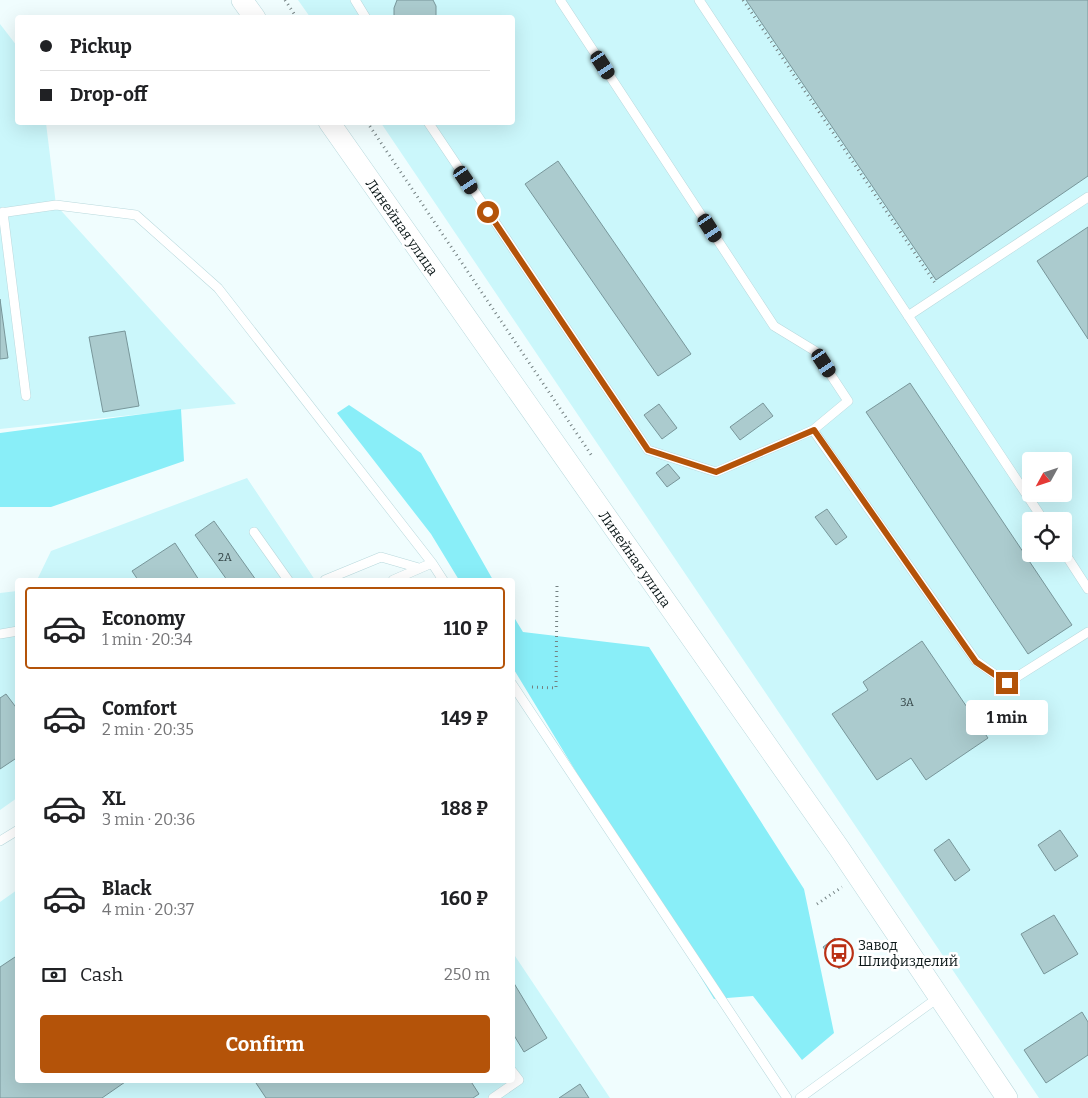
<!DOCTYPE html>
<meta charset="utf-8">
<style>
:root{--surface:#fff;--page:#f6f6f6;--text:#202124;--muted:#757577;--line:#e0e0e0;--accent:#b45309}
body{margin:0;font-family:Bitter,serif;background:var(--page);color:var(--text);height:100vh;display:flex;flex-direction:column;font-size:19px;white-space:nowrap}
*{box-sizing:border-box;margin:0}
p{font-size:16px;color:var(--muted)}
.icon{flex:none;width:28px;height:28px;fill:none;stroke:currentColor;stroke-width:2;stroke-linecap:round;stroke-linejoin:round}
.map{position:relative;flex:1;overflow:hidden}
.drawer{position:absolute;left:15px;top:578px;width:500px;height:505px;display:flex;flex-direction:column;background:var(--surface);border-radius:5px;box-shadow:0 5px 20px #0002}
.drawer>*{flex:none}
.banner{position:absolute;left:15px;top:15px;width:500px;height:110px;border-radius:5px;box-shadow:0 5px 20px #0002;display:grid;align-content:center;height:110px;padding:0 25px;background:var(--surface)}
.needle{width:32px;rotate:230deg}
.tools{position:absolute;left:1022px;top:452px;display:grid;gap:10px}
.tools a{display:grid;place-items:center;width:50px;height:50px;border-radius:5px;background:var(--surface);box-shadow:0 5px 20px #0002;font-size:25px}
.end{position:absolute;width:22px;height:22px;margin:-11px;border:6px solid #b45309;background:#fff;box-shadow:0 0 0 2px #fff}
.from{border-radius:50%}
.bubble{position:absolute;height:35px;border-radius:5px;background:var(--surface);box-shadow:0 5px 20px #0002;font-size:16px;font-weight:700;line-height:35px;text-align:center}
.car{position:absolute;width:15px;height:30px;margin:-15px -8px;border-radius:6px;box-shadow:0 0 4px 1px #0007;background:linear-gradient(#222 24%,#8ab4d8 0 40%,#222 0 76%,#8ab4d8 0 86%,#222 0)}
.banner b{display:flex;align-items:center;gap:18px;height:48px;font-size:19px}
.banner b+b{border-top:1px solid var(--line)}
.banner i{width:12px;height:12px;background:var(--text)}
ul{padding:9px 0 0;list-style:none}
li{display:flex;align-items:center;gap:15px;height:82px;margin:0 10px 8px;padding:0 15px;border:2px solid transparent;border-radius:5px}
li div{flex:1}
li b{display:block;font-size:19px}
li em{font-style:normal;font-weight:700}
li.on{border-color:var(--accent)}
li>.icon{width:45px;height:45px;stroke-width:1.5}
.pay{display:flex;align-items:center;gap:12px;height:55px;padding:0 25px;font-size:19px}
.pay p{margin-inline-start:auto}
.action{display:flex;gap:10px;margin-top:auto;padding:10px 25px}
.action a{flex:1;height:58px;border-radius:5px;background:var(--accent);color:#fff;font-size:20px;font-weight:700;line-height:58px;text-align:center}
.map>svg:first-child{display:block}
.built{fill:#cbf7fb;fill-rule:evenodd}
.green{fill:#89eef8}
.building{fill:#abcbce;stroke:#78969a}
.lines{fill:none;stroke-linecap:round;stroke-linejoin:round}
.service-casing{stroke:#b9d9dd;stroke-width:10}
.tertiary-casing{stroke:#b9d9dd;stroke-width:22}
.path{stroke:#748182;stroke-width:3;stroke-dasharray:1 4;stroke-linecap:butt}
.service{stroke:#fff;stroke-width:9}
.tertiary{stroke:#fff;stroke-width:21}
.route{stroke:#b45309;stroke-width:6}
.labels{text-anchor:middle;stroke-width:5;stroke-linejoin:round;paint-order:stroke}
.number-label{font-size:11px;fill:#324345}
.street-label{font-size:14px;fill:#0a1617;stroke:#fff}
.poi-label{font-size:14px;fill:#0a1617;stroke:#fff;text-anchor:start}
</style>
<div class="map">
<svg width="1088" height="1098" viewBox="0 0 1088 1098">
<rect width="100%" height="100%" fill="#f0fdfe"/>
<path class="built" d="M298,0H1088V1098H1039L381,123L512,122V18L310,17ZM1031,461H1064V494H1031ZM1031,521H1064V554H1031Z
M0,24L17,46L18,122L46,123L56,205L236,404L0,429Z
M247,478L315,580H37L51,551Z
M17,591V798L0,810V593Z
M17,890L18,1080H512L513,953L610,1098H0V902Z"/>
<path class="green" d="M349,405L421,453L493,580H459L431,534L337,413Z
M181,409L184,461L51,507H0V433Z
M512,614L523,632L649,647L804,889L834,1033L802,1060L753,996L714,999L513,668Z"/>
<path class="building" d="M397,0H433L436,6V18H394V8Z
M746,0H1088V176L936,280Z
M558,161L691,354L658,376L525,184Z
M1088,227V339L1037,261Z
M0,299L8,358L0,359Z
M125,331L139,406L103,412L89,337Z
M910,383L1072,625L1028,654L866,412Z
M763,403L773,416L740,440L730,427Z
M659,404L677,428L662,439L644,415Z
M668,464L680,478L667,487L656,473Z
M827,509L847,537L836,545L815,517Z
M214,521L256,580H227L195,535Z
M175,543L199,580H138L132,571Z
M922,641L988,738L926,780L911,758L877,780L832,714L868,690L863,682Z
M6,694L18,710V757L0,769V698Z
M1060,830L1078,856L1055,871L1038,845Z
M949,839L970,870L955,881L934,850Z
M1054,915L1078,954L1044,974L1021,934Z
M835,938L851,960L839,969L823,947Z
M18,955V1080H128L102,1098H0V967Z
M512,980L547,1038L524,1052L512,1032Z
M1082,1012L1088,1022V1055L1046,1083L1024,1050Z
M254,1080H470L479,1094L473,1098H266Z
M580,1084L589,1098H559Z"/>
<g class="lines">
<defs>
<path id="service" d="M355,0L366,18
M560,0L774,326L815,351L848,401L813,430L976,661L1007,683L1088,632
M699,0L1044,521
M428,122L648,450L716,472L813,430
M3,212L26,396
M0,213L56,205L136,215L218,288L432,563
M908,316L1088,197
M254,532L288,580
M1064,552L1088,589
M325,580L381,557L419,568
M393,580L432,563L443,580
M0,634L18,631
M512,684L787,1098
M0,841L18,830
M493,1098L519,1080L512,1071
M800,1098L939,997"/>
<path id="tertiary" d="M242,0L255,18
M329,122L839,848L1007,1098"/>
</defs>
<use href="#service" class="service-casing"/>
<use href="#tertiary" class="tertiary-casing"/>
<path class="path" d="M285,0L297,18
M743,0L935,283
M367,122L592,456
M1064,530L1068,537
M532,687L556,688L557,586
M817,904L842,887"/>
<use href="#service" class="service"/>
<use href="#tertiary" class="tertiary"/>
</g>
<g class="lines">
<path class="route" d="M488,212L648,450L716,472L814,430L976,662L1007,683"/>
</g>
<defs>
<symbol id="bus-ring" viewBox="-11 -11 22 22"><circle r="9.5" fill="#fff" stroke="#ba2f13" stroke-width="1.5"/><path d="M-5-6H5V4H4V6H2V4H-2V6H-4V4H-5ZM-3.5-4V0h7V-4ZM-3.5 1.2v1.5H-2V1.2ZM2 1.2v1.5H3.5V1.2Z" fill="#ba2f13"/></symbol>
</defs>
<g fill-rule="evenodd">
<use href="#bus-ring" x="823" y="937" width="32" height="32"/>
</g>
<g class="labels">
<g class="number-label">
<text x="225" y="561">2А</text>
<text x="907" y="706">3А</text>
</g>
<g class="street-label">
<text transform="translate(402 227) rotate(55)" y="5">Линейная улица</text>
<text transform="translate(635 559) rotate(55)" y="5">Линейная улица</text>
</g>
<g class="poi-label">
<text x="858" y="950">Завод<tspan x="858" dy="16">Шлифизделий</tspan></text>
</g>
</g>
</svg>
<div class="tools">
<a><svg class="needle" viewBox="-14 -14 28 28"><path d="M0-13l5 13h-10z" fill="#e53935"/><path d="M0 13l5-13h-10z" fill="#757577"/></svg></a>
<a><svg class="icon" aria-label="locate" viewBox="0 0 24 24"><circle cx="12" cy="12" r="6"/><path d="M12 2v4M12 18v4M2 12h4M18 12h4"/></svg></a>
</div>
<i class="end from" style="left:488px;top:212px"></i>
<i class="end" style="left:1007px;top:683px"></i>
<div class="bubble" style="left:966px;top:700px;width:82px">1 min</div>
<i class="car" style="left:603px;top:65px;rotate:147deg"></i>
<i class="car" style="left:466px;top:180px;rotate:146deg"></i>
<i class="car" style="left:710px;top:228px;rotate:147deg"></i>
<i class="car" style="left:824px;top:363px;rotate:147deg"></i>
<div class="banner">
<b><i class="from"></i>Pickup</b>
<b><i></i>Drop-off</b>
</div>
<section class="drawer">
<ul>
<li class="on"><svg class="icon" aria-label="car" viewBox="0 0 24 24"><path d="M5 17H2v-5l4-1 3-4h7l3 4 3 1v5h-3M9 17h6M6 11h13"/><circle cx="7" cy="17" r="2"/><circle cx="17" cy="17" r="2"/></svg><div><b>Economy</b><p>1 min · 20:34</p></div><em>110 ₽</em></li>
<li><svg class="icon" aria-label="car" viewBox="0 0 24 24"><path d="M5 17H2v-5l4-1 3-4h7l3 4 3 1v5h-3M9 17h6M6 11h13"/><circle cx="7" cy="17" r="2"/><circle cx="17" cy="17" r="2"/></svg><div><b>Comfort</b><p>2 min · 20:35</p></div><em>149 ₽</em></li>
<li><svg class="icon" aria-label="car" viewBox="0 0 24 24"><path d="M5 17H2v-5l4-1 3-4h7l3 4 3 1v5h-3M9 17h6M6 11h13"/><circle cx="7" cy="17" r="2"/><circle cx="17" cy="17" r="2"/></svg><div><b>XL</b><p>3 min · 20:36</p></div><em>188 ₽</em></li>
<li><svg class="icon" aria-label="car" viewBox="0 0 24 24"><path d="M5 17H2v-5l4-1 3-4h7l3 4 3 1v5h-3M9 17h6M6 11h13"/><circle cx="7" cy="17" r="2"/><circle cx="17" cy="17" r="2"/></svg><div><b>Black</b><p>4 min · 20:37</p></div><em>160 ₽</em></li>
</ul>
<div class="pay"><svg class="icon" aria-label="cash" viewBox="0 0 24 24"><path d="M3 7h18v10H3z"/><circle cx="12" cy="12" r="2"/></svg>Cash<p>250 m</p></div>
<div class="action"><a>Confirm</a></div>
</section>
</div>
